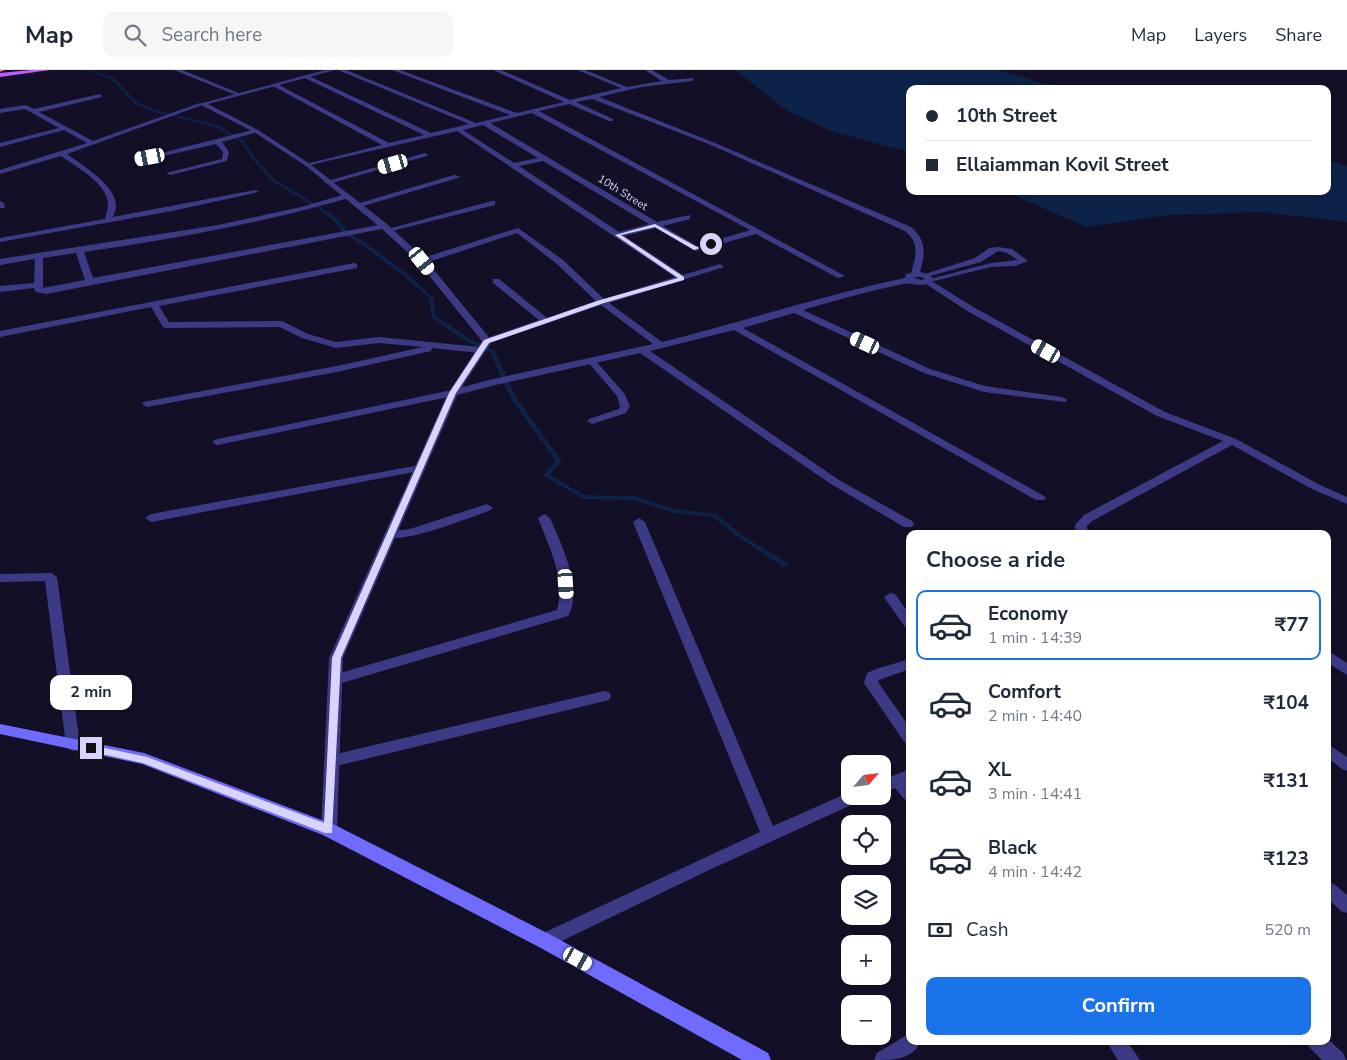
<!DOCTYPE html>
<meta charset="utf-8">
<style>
:root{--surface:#fff;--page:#f6f6f7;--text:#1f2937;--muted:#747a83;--line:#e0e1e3;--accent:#1a73e8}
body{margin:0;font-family:"Nunito Sans",sans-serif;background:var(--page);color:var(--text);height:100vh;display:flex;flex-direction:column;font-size:19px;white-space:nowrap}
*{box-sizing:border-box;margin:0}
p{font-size:16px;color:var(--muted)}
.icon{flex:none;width:28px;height:28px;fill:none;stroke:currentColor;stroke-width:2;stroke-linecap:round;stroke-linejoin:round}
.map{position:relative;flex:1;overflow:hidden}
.side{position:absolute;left:906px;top:460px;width:425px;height:515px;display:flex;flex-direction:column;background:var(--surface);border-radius:10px;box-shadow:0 1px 4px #0004}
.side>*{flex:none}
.banner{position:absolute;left:906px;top:15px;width:425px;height:110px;border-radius:10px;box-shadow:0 1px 4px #0004;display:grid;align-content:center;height:110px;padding:0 20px;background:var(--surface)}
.needle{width:32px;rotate:62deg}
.fabs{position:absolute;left:841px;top:685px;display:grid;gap:10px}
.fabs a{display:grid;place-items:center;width:50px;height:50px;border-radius:10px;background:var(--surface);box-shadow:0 1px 4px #0004;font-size:25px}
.end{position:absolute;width:22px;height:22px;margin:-11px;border:6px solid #d9d4ff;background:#111;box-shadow:0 0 0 2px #111}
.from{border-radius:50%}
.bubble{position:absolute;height:35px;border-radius:10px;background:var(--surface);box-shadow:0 1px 4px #0004;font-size:16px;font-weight:700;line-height:35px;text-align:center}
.car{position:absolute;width:15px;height:30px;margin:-15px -8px;border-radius:6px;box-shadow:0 0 4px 1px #0007;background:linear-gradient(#fff 24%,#345 0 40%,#fff 0 76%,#345 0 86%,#fff 0)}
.banner b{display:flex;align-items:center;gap:18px;height:48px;font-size:19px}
.banner b+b{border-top:1px solid var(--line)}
.banner i{width:12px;height:12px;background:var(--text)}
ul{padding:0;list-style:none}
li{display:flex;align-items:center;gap:15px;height:70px;margin:0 10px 8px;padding:0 10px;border:2px solid transparent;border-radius:10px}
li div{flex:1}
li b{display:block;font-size:19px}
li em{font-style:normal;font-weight:700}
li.active{border-color:var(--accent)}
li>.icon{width:45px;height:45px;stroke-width:1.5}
h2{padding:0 20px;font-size:22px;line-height:60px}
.pay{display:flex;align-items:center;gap:12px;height:55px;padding:0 20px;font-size:19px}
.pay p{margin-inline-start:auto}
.primary-button{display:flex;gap:10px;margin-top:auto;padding:10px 20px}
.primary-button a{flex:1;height:58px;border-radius:10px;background:var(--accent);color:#fff;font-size:20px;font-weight:700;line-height:58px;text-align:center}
header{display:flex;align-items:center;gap:30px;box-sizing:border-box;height:70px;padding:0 25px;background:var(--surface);border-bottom:1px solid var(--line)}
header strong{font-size:24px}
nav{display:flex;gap:28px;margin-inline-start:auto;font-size:18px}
.search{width:350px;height:45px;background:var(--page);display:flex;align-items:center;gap:12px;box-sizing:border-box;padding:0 18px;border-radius:10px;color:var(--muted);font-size:19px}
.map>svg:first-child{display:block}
.water{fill:#0c2248}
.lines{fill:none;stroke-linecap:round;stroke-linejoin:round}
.stream{fill:#0c2248;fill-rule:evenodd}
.service{fill:#3d3a85;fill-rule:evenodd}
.minor{fill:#3d3a85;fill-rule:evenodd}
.tertiary{fill:#3d3a85;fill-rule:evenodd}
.secondary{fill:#6f6bff;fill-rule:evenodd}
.primary{fill:#c25bff;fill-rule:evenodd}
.motorway{fill:#ff4fa3;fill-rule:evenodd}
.route{fill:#d9d4ff}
.labels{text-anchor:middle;stroke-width:4;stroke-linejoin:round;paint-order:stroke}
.far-street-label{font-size:11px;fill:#d9d4ff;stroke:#130f26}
</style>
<header>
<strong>Map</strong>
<div class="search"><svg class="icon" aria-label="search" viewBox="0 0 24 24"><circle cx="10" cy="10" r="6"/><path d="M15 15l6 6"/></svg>Search here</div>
<nav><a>Map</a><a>Layers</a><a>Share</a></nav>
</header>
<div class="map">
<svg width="1347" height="990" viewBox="0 0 1347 990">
<rect width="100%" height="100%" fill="#130f26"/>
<path class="water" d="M735,0H998L1063,19H910V82L834,62L788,41Z
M1328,90L1347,96V152L1261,142L1169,145L1086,157L1005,121H1328Z"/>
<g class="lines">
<path class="stream" d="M86,0H91L113,7L137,32L156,40L220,56L243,70L256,89L275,110L319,136L338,149L348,162L366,173L409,205L433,228L436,246L470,269L494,280L517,329L562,391L550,405L584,425L634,426L675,439L717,444L739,463L787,493L788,495L787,497H783L735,465L713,447L674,443L633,430L583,429L544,406L543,405L544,404L556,391L511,329L490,282L466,271L432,248L429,228L405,207L362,175L344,164L334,151L317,138L273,112L254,91L241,72L218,58L154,42L135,34L111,9Z"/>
<path class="service" d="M998,177L1012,179L1028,191L1015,196L991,197L930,212L926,210L991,193L1018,190L1007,183L998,181L981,192L926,207L922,205L975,188L989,178Z
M591,288L594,289L624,323L630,336L626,343L592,354L587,351L589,349L619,339L620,336L617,326L587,291Z"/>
<path class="minor" d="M174,0H182L241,24L236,25Z
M338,0H346L476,53L510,45L392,0H400L517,43L564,32L493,0H501L570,30L621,18L577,0H585L627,17L662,11L645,0H652L669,10L694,8L692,11L641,17L599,27L715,73L911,157C927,171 925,183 920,202L929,204L934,210L933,212L975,238L1165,342L1236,369L1320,415L1347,427V434L1312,419L1232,375L1092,451L1087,456L1088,464H1076L1075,455L1084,445L1223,371L1157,346L969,242L926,214C918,217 911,212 903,214C869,221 836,230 803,240L930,299L985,316L1062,327L1067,330L1066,332L984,322L924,303L794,243L743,258L1044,426L1046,428L1044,430H1036L734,260L650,281L839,410L912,451L914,454L912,457H904L831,414L640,283L491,316L453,326L218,375L214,374L213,372L214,370L218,369L452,320L489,310L653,274L601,235L490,273H484V269L539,250L493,213V209H499L547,248L596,231L557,194L517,163L425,193H419V189L518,158L563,190L604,229L675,207L457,61L306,96V94L382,75L273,16V14H277L389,73L424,65L305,8V6H309L431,63L469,54ZM592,29L711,75L905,161C920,173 916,186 911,203L906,204L905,208C823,225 743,252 662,272L609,233L724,197L720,194L683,205L624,166L655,158L696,181L756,164L838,208L845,206L539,41L569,34L609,51H613V49L576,32ZM532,43L750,160L697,176L663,156L690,149V145L657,152L490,53ZM483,55L538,88L514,93L463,60ZM543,91L649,154L619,162L519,96ZM913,207H921L925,209L921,210Z
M100,24L102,27L39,42L93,71L200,33L205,34L67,84C82,95 116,115 116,136C116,139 114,144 113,147L255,120L259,122L172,141L0,172V168L105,149C106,144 108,139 108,133C106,112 76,97 61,86L0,104V100L87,73L64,60L0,77V73L59,58L25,39L0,43V39L26,35L34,39Z
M256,59L259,61L258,62L222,72L229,82L227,91L170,105L166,103L222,89L223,82L216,74L137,92L134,90Z
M425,83L428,85L427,86L328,114L324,112Z
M454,105L461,107L360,137L353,135Z
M346,124H349V128C262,153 174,169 84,182L93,208L384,154H387V158L46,224L36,222L34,218L0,222V216L34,213L35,189L0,195V189L218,155L301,137ZM76,183L85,210L43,218V188Z
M0,131L4,133L5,138H0Z
M492,131H495V135L388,162L384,160Z
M354,193L357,194V198L159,236L169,252L282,251L308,264L336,272L379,267L480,277L485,280L480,283L432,278L431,281L337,302L147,337L142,334L143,332L337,296L423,277L379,273L336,278L302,268L280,257L166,258L163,257L151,237L0,267V261Z
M420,395L426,398L424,400L151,452L145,448L151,444Z
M487,434L493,438L491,440C474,446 395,478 384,465L386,462L410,459Z
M544,444L550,448C561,474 584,519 568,546L335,615L330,614L328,610L330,606L557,540C566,509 549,477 538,448Z
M639,448L645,452L773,756L850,722V726H864L862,730L707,801L545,879L539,877L536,871L539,865L760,762L633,452Z
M51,503L57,507L80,675L78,679L73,681L68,679L66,675L45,511L0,512V504Z
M890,523L895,524L910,545V558L905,557L884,527Z
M1328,581L1347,593V605L1328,593Z
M910,589V599L879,610L878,612L910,658V675L905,673L864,613L867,603L876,599Z
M604,621L609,622L611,626L609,630L332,697L327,695L324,691L327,687L332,685Z
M1328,674L1347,687V701L1342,699L1328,688Z
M910,699V712H908L910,714V731L904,729L895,718L882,723V710Z
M1328,812L1334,814L1347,825V843L1341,841L1328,829Z
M910,963V971H921C913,990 893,990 874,990L877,983Z
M1328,969L1343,983L1346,990H1322L1309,977L1307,971H1328Z
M1106,971H1127L1140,990H1118Z"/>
<path class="tertiary" d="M325,0H335L208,34L258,60L310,94L387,154L425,189L492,271L458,323L343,588L337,760L335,765L329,767L323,765L321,760L329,588L448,323L482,271L419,193L381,158L306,96L254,62L199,34Z"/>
<path class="secondary" d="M0,654L144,683L335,755L551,865L768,983L771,990H742L539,877L323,765L142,694L0,664Z"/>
<path class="primary" d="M31,0H50L0,7V3Z"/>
<path class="motorway" d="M0,0H5L0,2Z"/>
</g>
<path class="route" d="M655,154L697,177L711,173L714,174L694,180L655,157L621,165L684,207V210L604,233L489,273L456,323L341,588L332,763H325L143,693L88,681V676L91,675L147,687L324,753L332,588L449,323L484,270L600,230L678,208L615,165Z"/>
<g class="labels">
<g class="far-street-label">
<text transform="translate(623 122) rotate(32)" y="4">10th Street</text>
</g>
</g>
</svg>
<div class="fabs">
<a><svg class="needle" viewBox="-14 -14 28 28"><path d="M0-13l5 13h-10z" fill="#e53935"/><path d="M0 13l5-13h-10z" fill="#747a83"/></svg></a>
<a><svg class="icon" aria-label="locate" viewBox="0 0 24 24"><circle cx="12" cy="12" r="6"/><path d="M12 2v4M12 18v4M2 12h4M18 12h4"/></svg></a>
<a><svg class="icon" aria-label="layers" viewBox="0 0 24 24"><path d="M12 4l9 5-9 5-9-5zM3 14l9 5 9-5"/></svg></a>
<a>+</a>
<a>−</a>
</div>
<i class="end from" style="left:711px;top:174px"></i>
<i class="end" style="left:91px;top:678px"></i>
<div class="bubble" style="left:50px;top:605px;width:82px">2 min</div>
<i class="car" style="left:150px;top:87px;rotate:259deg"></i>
<i class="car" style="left:393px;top:94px;rotate:254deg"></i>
<i class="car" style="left:422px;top:191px;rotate:141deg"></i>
<i class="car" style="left:865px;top:273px;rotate:295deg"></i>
<i class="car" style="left:1046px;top:281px;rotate:299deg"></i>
<i class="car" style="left:566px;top:514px;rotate:176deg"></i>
<i class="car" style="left:578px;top:889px;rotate:119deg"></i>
<div class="banner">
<b><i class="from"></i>10th Street</b>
<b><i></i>Ellaiamman Kovil Street</b>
</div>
<section class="side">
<h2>Choose a ride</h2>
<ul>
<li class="active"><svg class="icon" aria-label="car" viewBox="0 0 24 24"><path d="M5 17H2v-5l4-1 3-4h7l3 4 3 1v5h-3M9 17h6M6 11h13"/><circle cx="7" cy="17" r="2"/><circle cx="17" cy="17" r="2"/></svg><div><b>Economy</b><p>1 min · 14:39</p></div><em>₹77</em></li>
<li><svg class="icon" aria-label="car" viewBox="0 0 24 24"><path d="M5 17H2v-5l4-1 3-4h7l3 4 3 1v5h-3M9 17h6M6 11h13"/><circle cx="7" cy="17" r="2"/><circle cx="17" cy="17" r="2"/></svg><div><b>Comfort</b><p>2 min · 14:40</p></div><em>₹104</em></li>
<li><svg class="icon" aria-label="car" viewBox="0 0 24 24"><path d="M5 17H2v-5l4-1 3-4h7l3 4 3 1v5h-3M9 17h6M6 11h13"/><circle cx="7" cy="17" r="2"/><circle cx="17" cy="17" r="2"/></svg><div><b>XL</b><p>3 min · 14:41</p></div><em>₹131</em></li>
<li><svg class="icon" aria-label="car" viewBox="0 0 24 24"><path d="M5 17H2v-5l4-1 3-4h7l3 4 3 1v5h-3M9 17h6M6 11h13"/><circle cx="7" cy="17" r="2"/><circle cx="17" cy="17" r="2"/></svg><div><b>Black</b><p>4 min · 14:42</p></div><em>₹123</em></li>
</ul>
<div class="pay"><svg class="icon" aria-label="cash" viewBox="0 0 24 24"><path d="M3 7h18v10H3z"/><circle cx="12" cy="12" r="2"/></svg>Cash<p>520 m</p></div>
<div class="primary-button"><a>Confirm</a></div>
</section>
</div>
